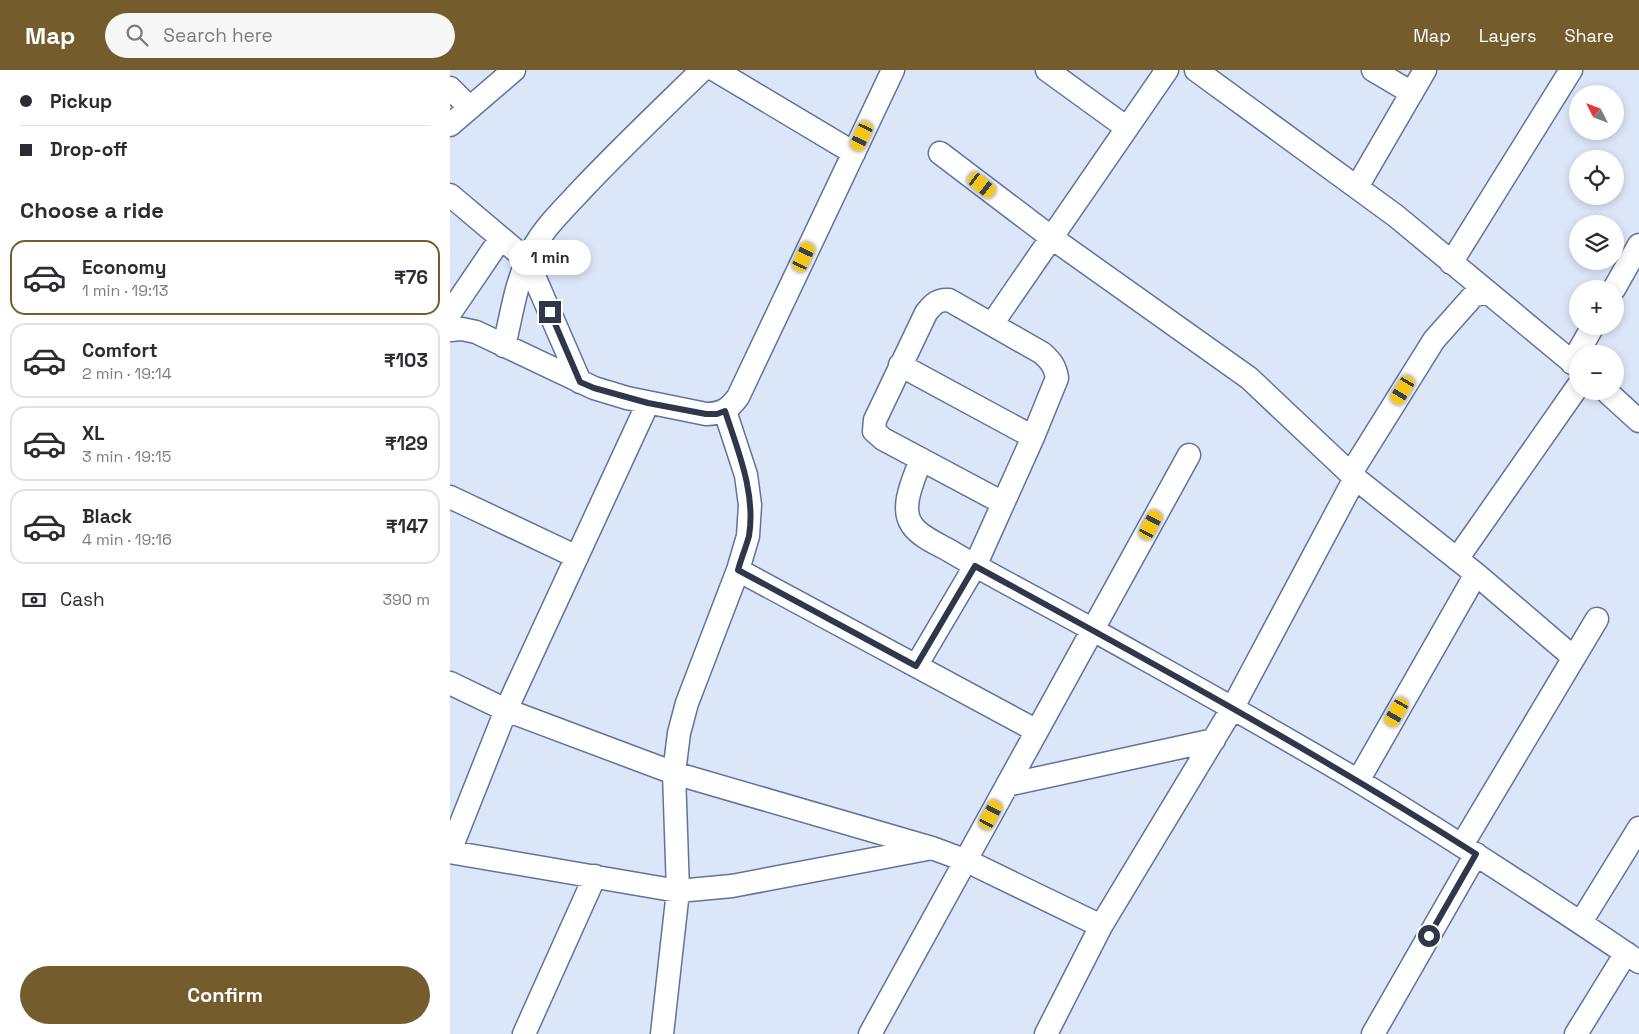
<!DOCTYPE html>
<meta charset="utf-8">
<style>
:root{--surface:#fff;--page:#f7f7f7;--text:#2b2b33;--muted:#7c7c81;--line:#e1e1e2;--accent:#745c2d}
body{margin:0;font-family:"Space Grotesk",sans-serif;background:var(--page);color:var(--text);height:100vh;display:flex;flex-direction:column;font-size:19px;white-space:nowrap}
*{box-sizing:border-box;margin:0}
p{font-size:16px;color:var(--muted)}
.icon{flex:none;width:28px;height:28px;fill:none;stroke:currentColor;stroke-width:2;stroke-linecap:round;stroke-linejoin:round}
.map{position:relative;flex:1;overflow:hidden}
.sheet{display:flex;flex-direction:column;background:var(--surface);width:450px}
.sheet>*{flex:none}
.guide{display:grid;align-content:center;height:110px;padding:0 20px;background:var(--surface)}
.needle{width:32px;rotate:312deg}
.tools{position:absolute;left:1119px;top:15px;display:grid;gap:10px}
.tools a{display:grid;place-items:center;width:55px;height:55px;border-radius:50%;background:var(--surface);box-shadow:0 2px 8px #0003;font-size:25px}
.end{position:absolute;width:22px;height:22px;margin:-11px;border:6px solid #2f384a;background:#fff;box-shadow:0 0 0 2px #fff}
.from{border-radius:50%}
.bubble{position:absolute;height:35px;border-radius:18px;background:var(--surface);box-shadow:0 2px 8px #0003;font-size:16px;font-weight:700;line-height:35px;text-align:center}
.car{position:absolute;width:15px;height:30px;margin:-15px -8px;border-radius:6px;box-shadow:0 0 4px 1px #0007;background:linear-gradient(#f5c518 24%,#345 0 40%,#f5c518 0 76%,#345 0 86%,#f5c518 0)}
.guide b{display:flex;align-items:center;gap:18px;height:48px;font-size:19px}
.guide b+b{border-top:1px solid var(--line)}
.guide i{width:12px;height:12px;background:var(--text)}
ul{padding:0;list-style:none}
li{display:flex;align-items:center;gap:15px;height:75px;margin:0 10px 8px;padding:0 10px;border:2px solid var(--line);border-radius:15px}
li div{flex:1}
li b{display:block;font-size:19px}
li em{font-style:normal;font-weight:700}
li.current{border-color:var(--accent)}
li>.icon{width:45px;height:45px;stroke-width:1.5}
h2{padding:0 20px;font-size:22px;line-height:60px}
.pay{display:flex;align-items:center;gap:12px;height:55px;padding:0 20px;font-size:19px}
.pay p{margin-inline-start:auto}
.action{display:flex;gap:10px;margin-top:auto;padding:10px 20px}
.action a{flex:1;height:58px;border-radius:30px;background:var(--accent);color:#fff;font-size:20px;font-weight:700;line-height:58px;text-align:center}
header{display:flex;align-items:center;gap:30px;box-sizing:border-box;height:70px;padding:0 25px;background:var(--accent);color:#fff}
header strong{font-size:24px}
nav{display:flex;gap:28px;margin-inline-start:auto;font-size:18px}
.search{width:350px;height:45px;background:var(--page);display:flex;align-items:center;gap:12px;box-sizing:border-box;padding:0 18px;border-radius:28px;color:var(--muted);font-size:19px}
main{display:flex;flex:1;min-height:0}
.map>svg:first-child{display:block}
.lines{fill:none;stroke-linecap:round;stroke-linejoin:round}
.street-casing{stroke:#5f749c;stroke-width:25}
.street{stroke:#fff;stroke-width:22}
.route{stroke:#2f384a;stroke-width:6}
</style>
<header>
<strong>Map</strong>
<div class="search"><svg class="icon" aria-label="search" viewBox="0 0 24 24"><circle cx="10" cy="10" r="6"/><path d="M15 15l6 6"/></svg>Search here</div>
<nav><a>Map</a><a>Layers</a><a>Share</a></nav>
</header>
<main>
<section class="sheet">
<div class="guide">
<b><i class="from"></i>Pickup</b>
<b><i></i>Drop-off</b>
</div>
<h2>Choose a ride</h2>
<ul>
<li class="current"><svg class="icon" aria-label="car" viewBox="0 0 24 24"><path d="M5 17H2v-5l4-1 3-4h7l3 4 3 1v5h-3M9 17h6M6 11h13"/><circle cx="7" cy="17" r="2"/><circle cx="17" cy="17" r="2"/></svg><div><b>Economy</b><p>1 min · 19:13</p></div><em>₹76</em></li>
<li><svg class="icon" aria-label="car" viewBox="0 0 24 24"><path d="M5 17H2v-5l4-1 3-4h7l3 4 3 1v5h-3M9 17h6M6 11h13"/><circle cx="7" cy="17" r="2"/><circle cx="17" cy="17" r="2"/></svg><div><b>Comfort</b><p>2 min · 19:14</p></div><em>₹103</em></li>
<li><svg class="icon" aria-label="car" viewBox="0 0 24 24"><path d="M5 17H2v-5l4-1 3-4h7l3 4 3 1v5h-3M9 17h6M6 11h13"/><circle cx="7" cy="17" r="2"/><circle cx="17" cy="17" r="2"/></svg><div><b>XL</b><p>3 min · 19:15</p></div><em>₹129</em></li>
<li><svg class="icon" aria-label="car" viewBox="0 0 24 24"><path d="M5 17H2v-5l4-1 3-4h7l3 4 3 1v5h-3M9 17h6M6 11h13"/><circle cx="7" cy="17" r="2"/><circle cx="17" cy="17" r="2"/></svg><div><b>Black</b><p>4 min · 19:16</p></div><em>₹147</em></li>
</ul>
<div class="pay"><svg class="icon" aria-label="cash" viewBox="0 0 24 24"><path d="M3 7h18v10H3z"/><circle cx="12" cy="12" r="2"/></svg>Cash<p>390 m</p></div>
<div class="action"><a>Confirm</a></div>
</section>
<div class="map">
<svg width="1189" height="964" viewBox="0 0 1189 964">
<rect width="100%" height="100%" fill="#dce6f9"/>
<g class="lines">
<defs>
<path id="street" d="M265,0L404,83
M597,0L677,58
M746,0L946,146L1128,297
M923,0L962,23
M0,18L20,38
M0,55L64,0
M490,83L602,168L799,308L905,408L1026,504L1123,587
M907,117L975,0
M0,125L77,190L130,312
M1001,193L1121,0
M1164,219L1189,175
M0,243L51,168
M542,254L717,0
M0,260L12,259L26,262L144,318L177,328L256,344C272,344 279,339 288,327L443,0
M54,276C61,248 65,217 77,191C89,161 114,139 135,116C173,76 213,38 252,0
M1122,293L1143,256
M450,295L583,367
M1156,321L1189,351
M471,389C465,407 449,437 462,455C470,467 488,474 500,481C547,509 597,534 645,561C734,611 823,660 910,712C1005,770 1097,830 1189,892
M0,427L127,487
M1007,489L1128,316
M288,500L587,661
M466,596L525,496L583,367L607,308C605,296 601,291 592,283L499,230C488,229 483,234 476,243L425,350L424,361L433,369L553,433
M0,613L56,640L224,703L482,778L517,791L651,856
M908,711L1026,504
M557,715L764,670
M1012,775L1147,549
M0,781L56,640L198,333
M0,782L228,821L282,816L477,779
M1131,852L1189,758
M74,964L145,806
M212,964L228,821L224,703L229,663L237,633L288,500L298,466L300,435L296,405L275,341
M420,964L739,385
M596,964L651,856L782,639L905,408L901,403L984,270L1024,225L1038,223
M923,964L1026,784
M1126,964L1176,883"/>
</defs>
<use href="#street" class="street-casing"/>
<use href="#street" class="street"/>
</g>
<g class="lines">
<path class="route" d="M100,242L130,312L144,318L198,333L256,344H267L275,341C288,381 306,423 299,466C296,477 291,489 288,500L466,596L525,496C694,588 864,681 1026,784L979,866"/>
</g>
</svg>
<div class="tools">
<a><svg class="needle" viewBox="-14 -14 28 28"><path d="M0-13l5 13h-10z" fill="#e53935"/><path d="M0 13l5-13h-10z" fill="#7c7c81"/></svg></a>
<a><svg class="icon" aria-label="locate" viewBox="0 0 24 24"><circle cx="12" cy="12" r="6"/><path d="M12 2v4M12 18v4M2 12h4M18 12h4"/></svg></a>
<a><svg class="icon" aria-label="layers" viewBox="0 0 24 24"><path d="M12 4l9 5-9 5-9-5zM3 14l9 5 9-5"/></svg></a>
<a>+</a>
<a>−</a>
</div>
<i class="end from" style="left:979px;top:866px"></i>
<i class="end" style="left:100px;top:242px"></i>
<div class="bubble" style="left:59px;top:170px;width:82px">1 min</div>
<i class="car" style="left:412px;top:66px;rotate:205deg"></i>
<i class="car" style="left:532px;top:115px;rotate:128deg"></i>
<i class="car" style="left:354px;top:187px;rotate:25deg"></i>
<i class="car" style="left:953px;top:320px;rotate:211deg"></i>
<i class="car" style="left:701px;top:455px;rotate:28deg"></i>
<i class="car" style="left:947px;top:642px;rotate:210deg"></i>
<i class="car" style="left:541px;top:745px;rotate:28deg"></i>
</div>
</main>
